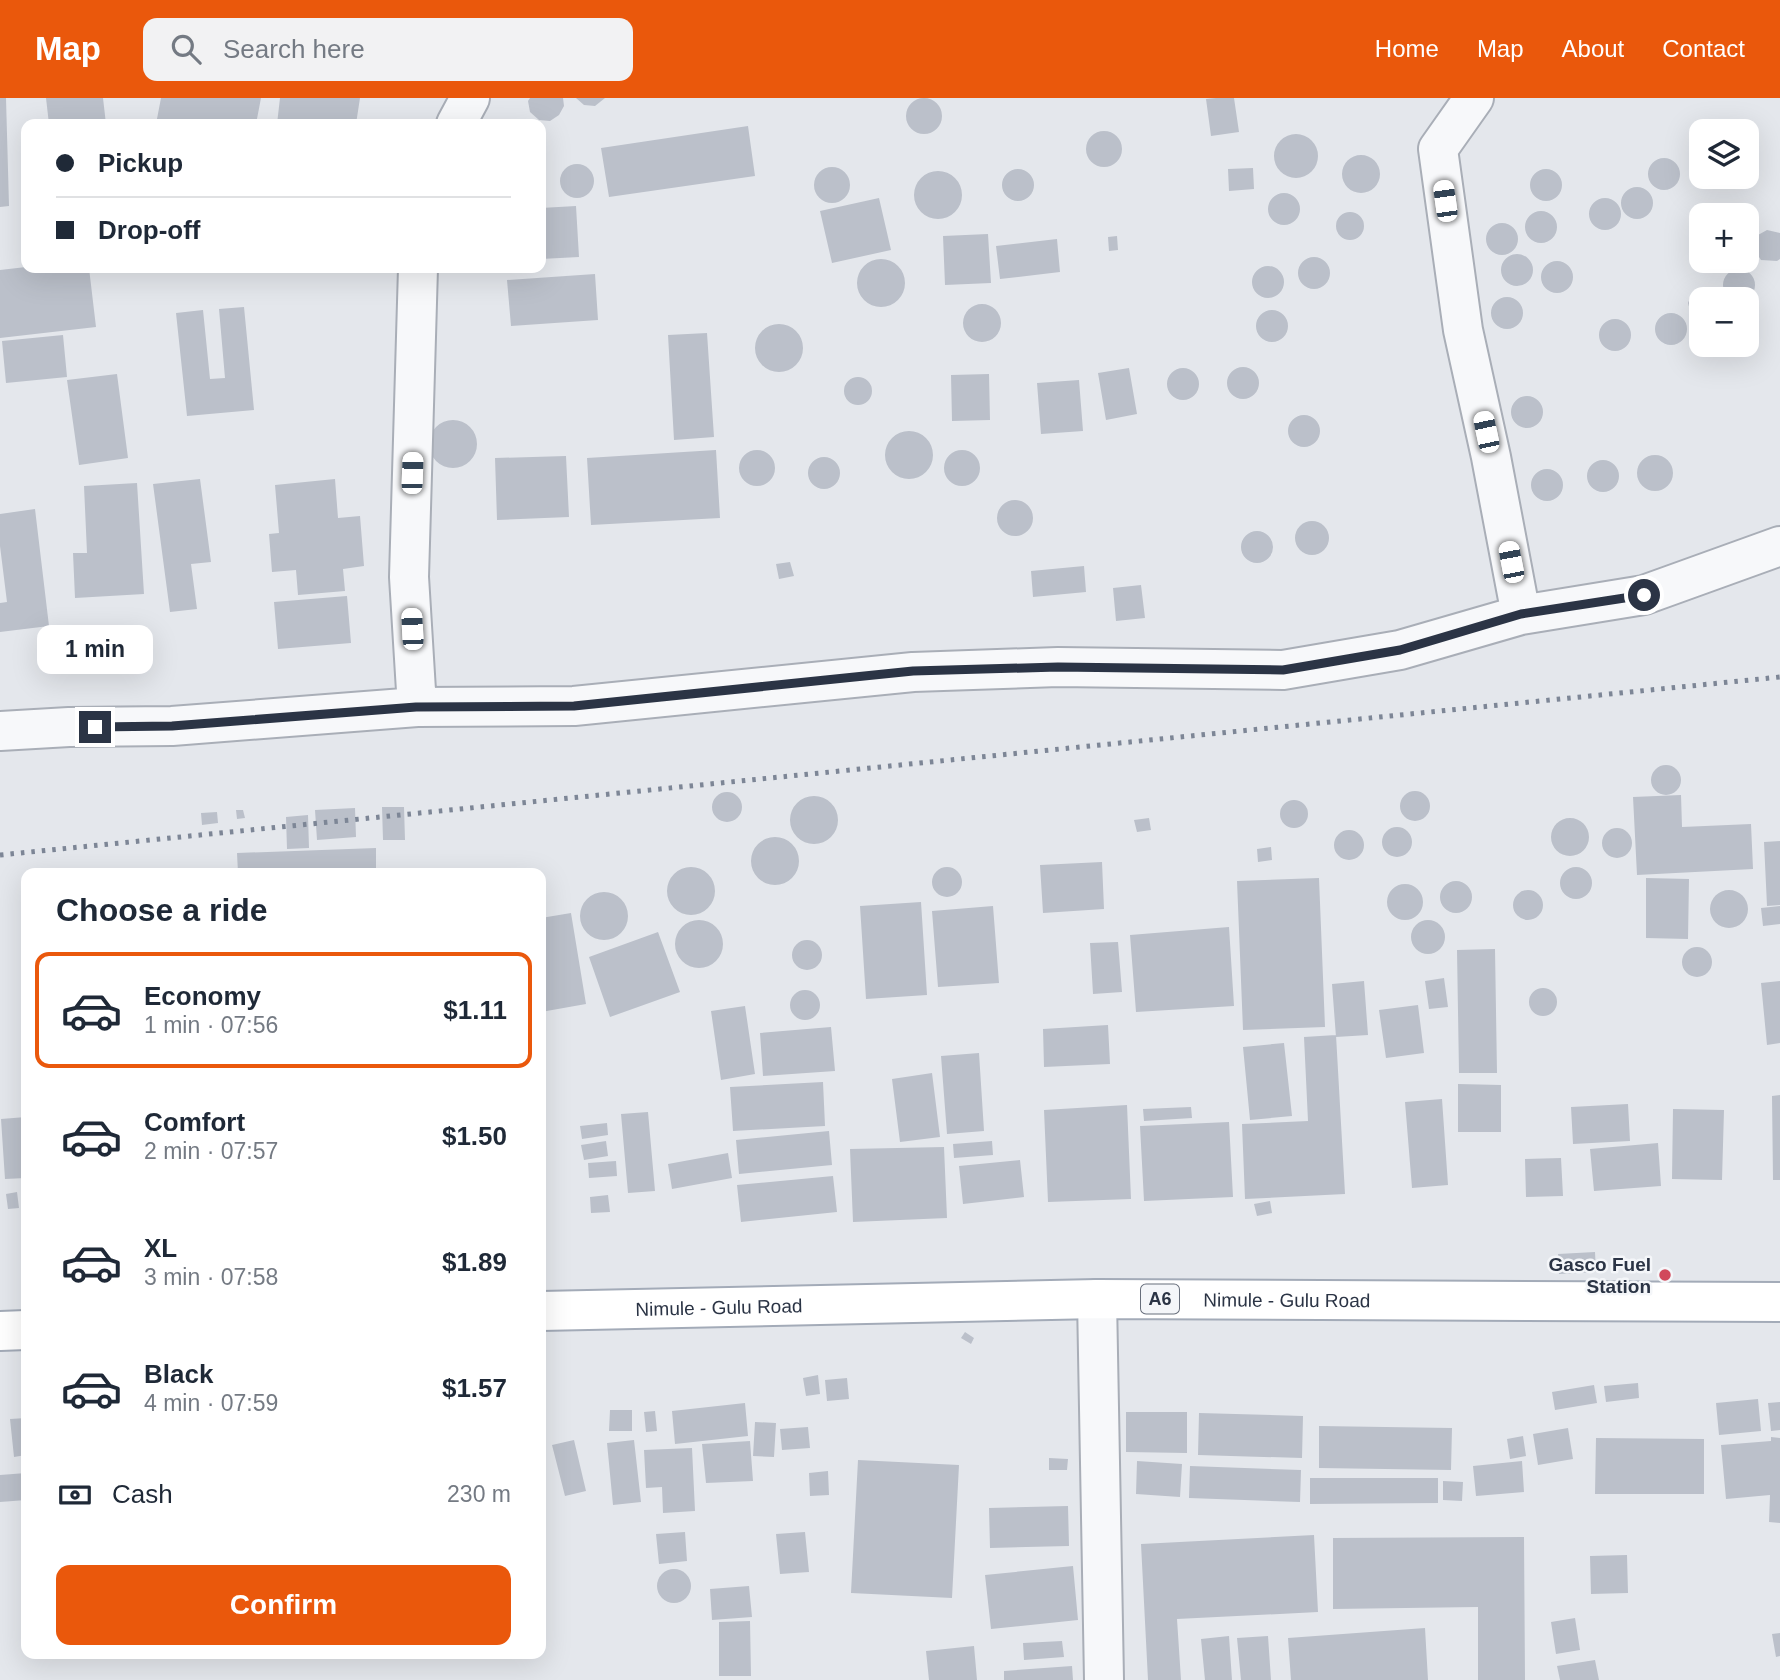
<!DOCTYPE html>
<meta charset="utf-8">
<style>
:root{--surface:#fff;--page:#f2f2f3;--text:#1f2937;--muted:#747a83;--line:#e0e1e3;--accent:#ea580c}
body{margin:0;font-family:Arial,sans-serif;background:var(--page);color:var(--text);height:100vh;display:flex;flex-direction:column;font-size:26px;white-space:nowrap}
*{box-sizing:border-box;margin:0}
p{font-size:23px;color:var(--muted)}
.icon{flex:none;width:38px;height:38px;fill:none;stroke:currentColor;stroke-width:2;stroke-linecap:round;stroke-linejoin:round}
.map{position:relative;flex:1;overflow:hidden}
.details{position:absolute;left:21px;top:770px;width:525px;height:791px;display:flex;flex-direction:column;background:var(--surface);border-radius:14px;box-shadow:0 7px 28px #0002}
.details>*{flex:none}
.top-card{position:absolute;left:21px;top:21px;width:525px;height:154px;border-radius:14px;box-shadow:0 7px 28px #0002;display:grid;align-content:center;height:154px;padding:0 35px;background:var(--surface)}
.tools{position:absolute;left:1689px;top:21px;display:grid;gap:14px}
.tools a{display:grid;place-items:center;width:70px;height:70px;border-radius:14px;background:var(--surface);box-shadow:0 7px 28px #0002;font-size:35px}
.end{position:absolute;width:32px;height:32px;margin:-16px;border:9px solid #2b3445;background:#fff;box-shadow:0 0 0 4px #fff}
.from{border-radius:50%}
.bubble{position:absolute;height:49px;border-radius:14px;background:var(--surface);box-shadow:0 7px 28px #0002;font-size:23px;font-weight:600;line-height:49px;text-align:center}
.car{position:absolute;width:21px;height:42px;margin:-21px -10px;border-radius:9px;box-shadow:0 0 5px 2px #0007;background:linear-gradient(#fff 24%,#345 0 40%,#fff 0 76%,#345 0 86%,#fff 0)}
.top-card b{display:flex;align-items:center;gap:24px;height:66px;font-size:26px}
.top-card b+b{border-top:2px solid var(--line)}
.top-card i{width:18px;height:18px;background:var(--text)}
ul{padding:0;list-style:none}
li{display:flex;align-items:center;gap:21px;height:116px;margin:0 14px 10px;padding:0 21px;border:4px solid transparent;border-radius:14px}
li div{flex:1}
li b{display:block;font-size:26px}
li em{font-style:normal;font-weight:600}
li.selected{border-color:var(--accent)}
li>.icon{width:63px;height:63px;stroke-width:1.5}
h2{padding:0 35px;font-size:32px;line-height:84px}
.pay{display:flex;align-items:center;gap:18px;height:77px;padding:0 35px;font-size:26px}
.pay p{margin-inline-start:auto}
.action{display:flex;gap:14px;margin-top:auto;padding:14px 35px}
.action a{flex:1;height:80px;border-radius:14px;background:var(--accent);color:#fff;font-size:28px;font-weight:600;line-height:80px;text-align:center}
header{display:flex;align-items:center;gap:42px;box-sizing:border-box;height:98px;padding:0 35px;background:var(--accent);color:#fff}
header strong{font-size:33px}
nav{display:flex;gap:38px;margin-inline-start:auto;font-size:24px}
.search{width:490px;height:63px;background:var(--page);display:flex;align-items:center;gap:18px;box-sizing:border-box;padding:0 24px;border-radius:14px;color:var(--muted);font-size:26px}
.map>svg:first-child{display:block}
.building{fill:#bbc0ca}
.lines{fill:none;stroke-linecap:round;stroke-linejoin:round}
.minor-casing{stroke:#a9aeb7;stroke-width:42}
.major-casing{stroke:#a3abb8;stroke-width:42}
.minor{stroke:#f7f8fa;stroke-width:38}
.major{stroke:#fff;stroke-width:38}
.rail{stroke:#7d8696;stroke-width:5;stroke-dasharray:3.5 7;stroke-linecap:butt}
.route{stroke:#2b3445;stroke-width:9}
.poi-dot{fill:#d1495b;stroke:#f4f6f9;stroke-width:2.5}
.labels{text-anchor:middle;stroke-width:5;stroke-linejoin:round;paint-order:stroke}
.shield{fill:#f4f6f9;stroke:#676e7b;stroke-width:2}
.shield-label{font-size:18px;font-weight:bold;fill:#2b3445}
.poi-label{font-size:19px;font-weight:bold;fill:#2b3445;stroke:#f4f6f9;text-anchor:end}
.street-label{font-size:19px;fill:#2b3445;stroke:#f4f6f9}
</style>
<header>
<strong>Map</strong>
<div class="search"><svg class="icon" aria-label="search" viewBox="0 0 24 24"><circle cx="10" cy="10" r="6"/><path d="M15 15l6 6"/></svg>Search here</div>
<nav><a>Home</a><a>Map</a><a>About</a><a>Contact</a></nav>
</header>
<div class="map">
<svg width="1780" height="1582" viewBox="0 0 1780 1582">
<rect width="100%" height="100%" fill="#e4e7ec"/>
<path class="building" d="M906 18a18 18 0 1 1 36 0a18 18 0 1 1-36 0Z
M0,0H6L9,108L0,109Z
M46,0H103L106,26H49Z
M161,0H261L256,26H156Z
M280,0H360L356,26H277Z
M530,0H563L564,8L559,17L550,23L539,22L530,14L528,3Z
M576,0H605L595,8L584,7Z
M1216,0H1234L1239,34L1211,38L1206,1Z
M748,28L755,78L609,99L601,50Z
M1086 51a18 18 0 1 1 36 0a18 18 0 1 1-36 0Z
M1274 58a22 22 0 1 1 44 0a22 22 0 1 1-44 0Z
M1342 76a19 19 0 1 1 38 0a19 19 0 1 1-38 0Z
M1648 76a16 16 0 1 1 32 0a16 16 0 1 1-32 0Z
M541,61L545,74L542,88H541Z
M560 83a17 17 0 1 1 34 0a17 17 0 1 1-34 0Z
M814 87a18 18 0 1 1 36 0a18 18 0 1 1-36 0Z
M1253,70L1254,91L1229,93L1228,71Z
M1002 87a16 16 0 1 1 32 0a16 16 0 1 1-32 0Z
M1530 87a16 16 0 1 1 32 0a16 16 0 1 1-32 0Z
M914 97a24 24 0 1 1 48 0a24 24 0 1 1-48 0Z
M1621 105a16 16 0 1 1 32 0a16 16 0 1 1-32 0Z
M1268 111a16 16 0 1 1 32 0a16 16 0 1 1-32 0Z
M1589 116a16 16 0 1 1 32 0a16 16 0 1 1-32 0Z
M879,100L891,152L832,165L820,113Z
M576,108L579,159L541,161V110Z
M1525 129a16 16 0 1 1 32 0a16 16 0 1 1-32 0Z
M1336 128a14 14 0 1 1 28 0a14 14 0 1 1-28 0Z
M1486 141a16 16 0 1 1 32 0a16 16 0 1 1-32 0Z
M1767,132L1780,135V161L1777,163L1761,162L1755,153L1758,137Z
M988,136L991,185L945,187L943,138Z
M1117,138L1118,152L1109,153L1108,139Z
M1057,141L1060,174L1000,181L996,148Z
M1501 172a16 16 0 1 1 32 0a16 16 0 1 1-32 0Z
M1298 175a16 16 0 1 1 32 0a16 16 0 1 1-32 0Z
M857 185a24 24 0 1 1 48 0a24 24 0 1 1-48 0Z
M1541 179a16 16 0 1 1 32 0a16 16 0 1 1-32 0Z
M1252 184a16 16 0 1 1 32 0a16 16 0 1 1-32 0Z
M26,169L89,170L96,229L0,240V172Z
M1723 187a16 16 0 1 1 32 0a16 16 0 1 1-32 0Z
M595,176L598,222L511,228L507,182Z
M1706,189L1716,194L1720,201H1701V222L1691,216L1688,205L1692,195L1700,190Z
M1491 215a16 16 0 1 1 32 0a16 16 0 1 1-32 0Z
M963 225a19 19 0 1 1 38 0a19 19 0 1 1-38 0Z
M244,209L254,312L187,318L176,215L203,212L210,281L225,280L219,211Z
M1256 228a16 16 0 1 1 32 0a16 16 0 1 1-32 0Z
M1655 231a16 16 0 1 1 32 0a16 16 0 1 1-32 0Z
M1599 237a16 16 0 1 1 32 0a16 16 0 1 1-32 0Z
M755 250a24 24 0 1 1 48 0a24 24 0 1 1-48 0Z
M707,235L714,339L674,342L668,237Z
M63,237L67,279L6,285L2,243Z
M1227 285a16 16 0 1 1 32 0a16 16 0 1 1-32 0Z
M1167 286a16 16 0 1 1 32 0a16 16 0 1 1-32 0Z
M1129,270L1137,316L1106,322L1098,275Z
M117,276L128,360L79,367L67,282Z
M989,276L990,322L952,323L951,277Z
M844 293a14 14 0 1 1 28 0a14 14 0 1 1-28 0Z
M1079,282L1083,333L1041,336L1037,285Z
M1511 314a16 16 0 1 1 32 0a16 16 0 1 1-32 0Z
M1288 333a16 16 0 1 1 32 0a16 16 0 1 1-32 0Z
M429 346a24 24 0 1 1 48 0a24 24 0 1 1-48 0Z
M885 357a24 24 0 1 1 48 0a24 24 0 1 1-48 0Z
M716,352L720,420L591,427L587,360Z
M739 370a18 18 0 1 1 36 0a18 18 0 1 1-36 0Z
M944 370a18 18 0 1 1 36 0a18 18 0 1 1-36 0Z
M1637 375a18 18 0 1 1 36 0a18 18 0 1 1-36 0Z
M566,358L569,419L497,422L495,360Z
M808 375a16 16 0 1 1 32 0a16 16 0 1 1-32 0Z
M1587 378a16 16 0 1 1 32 0a16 16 0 1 1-32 0Z
M1531 387a16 16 0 1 1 32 0a16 16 0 1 1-32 0Z
M200,381L211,464L191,466L197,511L170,514L153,386Z
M335,381L338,420L360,418L364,468L343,471L345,493L298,497L296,472L272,474L269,436L279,435L275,387Z
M137,385L144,496L75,500L73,455H87L84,388Z
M997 420a18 18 0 1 1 36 0a18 18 0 1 1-36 0Z
M35,411L49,528L0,534V505L7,504L0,448V416Z
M1295 440a17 17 0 1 1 34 0a17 17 0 1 1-34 0Z
M1241 449a16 16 0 1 1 32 0a16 16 0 1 1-32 0Z
M790,464L794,478L779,481L776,466Z
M1084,468L1086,494L1033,499L1031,473Z
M1141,487L1145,520L1116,523L1113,490Z
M347,498L351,545L278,551L274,504Z
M1651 682a15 15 0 1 1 30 0a15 15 0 1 1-30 0Z
M1400 708a15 15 0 1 1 30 0a15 15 0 1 1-30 0Z
M712 709a15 15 0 1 1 30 0a15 15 0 1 1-30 0Z
M1681,697L1682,729L1751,726L1753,771L1637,777L1633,699Z
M790 722a24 24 0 1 1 48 0a24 24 0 1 1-48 0Z
M1280 716a14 14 0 1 1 28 0a14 14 0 1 1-28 0Z
M382,709H404L405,742H383Z
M355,710L356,739L317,742L315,712Z
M236,712H243L245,720L237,721Z
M217,714L218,725L202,727L201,715Z
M308,717L309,750L287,751L286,719Z
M1551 739a19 19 0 1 1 38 0a19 19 0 1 1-38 0Z
M1149,720L1151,732L1137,734L1134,722Z
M1382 744a15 15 0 1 1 30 0a15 15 0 1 1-30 0Z
M1602 745a15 15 0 1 1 30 0a15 15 0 1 1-30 0Z
M1334 747a15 15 0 1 1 30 0a15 15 0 1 1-30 0Z
M751 763a24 24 0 1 1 48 0a24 24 0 1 1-48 0Z
M1780,743V807L1767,808L1764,744Z
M1271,749L1272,762L1258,764L1257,751Z
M376,750V775H238L237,755Z
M1102,764L1104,811L1043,815L1040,767Z
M1560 785a16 16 0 1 1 32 0a16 16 0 1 1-32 0Z
M667 793a24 24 0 1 1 48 0a24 24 0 1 1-48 0Z
M932 784a15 15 0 1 1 30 0a15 15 0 1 1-30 0Z
M1319,780L1325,929L1243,932L1237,783Z
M1646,780L1689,781L1688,841L1646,840Z
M1440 799a16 16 0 1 1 32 0a16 16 0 1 1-32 0Z
M1387 804a18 18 0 1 1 36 0a18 18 0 1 1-36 0Z
M1710 811a19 19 0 1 1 38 0a19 19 0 1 1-38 0Z
M1513 807a15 15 0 1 1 30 0a15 15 0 1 1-30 0Z
M580 818a24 24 0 1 1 48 0a24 24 0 1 1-48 0Z
M921,804L927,897L866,901L860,808Z
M993,808L999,885L938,889L932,813Z
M1780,808V826L1763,828L1761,810Z
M571,815L586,906L541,914V820Z
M675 846a24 24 0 1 1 48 0a24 24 0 1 1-48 0Z
M1411 839a17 17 0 1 1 34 0a17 17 0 1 1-34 0Z
M1229,829L1234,908L1136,914L1130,837Z
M658,834L680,894L610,919L589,859Z
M792 857a15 15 0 1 1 30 0a15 15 0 1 1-30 0Z
M1118,844L1122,894L1093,896L1090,845Z
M1682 864a15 15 0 1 1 30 0a15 15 0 1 1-30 0Z
M1495,851L1497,975H1459L1457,852Z
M1444,880L1448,909L1429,911L1425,883Z
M1364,883L1368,937L1336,939L1332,886Z
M1780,883V945L1767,947L1761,885Z
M1529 904a14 14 0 1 1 28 0a14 14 0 1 1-28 0Z
M790 907a15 15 0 1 1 30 0a15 15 0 1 1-30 0Z
M1418,907L1424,955L1386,960L1379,912Z
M745,908L755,976L721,982L711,913Z
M1108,927L1110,966L1044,969L1043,931Z
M831,929L835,973L763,978L760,935Z
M1336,937L1345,1096L1245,1101L1242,1026L1308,1023L1304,939Z
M1284,945L1292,1018L1250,1022L1243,949Z
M979,955L984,1033L947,1036L941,958Z
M932,975L940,1039L900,1044L892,981Z
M823,984L825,1028L733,1033L730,989Z
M1458,986L1501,987V1034H1458Z
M1780,997V1082H1773L1772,998Z
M1442,1001L1448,1087L1412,1090L1405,1004Z
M1628,1006L1630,1043L1573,1046L1571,1009Z
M1127,1007L1131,1101L1048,1104L1044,1012Z
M1191,1009L1192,1020L1144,1023L1143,1011Z
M1673,1011L1724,1012L1722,1082L1672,1081Z
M648,1014L655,1093L628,1095L621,1016Z
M26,1019V1080L5,1081L1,1021Z
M1229,1024L1233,1099L1144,1103L1140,1028Z
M607,1025L608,1037L582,1041L580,1028Z
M829,1033L832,1067L739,1076L736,1042Z
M606,1043L608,1058L584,1062L581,1047Z
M992,1043L993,1057L954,1060L953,1046Z
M1658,1045L1661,1088L1594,1093L1590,1051Z
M944,1049L947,1120L853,1124L850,1051Z
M728,1055L732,1080L672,1091L668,1066Z
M1561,1060L1563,1098L1526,1099L1525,1061Z
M1020,1062L1024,1099L963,1106L959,1068Z
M616,1063L617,1078L589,1080L588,1065Z
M833,1078L837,1114L741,1124L737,1087Z
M17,1094L19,1110L8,1111L6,1096Z
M608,1097L610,1114L591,1115L590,1099Z
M1270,1103L1272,1115L1257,1118L1254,1106Z
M1595,1154L1596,1174L1559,1176L1558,1156Z
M965,1234L974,1240L971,1246L961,1240Z
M818,1277L820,1296L806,1298L803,1280Z
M847,1280L849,1301L827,1303L825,1282Z
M1638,1285L1639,1300L1606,1304L1604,1288Z
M1594,1287L1597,1305L1555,1312L1552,1294Z
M1758,1301L1761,1333L1719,1337L1716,1305Z
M1780,1304V1332L1771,1333L1768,1305Z
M745,1305L748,1338L675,1346L672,1313Z
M610,1312H632V1333H609Z
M655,1313L657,1333L646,1334L644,1314Z
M1126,1314H1187V1355L1126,1354Z
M1199,1315L1303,1318L1302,1360L1198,1357Z
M26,1320V1357L14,1359L10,1321Z
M755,1324L776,1325L774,1359L753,1358Z
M1319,1328L1452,1330L1451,1372L1319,1370Z
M808,1329L810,1350L782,1352L780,1331Z
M1568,1330L1573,1361L1538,1367L1533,1336Z
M1523,1338L1526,1358L1510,1361L1507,1341Z
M1771,1339L1780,1340V1425L1769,1424L1770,1397L1726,1401L1721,1347L1771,1343Z
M1596,1340L1704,1341V1396H1595Z
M574,1342L586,1393L565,1398L552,1347Z
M634,1342L641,1404L613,1407L607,1345Z
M750,1343L753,1383L706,1385L702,1346Z
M692,1350L695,1413L663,1415L662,1389L646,1390L644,1352Z
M1049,1360L1068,1361L1067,1372H1049Z
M858,1362L959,1367L952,1500L851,1495Z
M1137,1363L1182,1366L1180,1399L1136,1396Z
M1522,1363L1524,1394L1476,1398L1473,1368Z
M1190,1368L1301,1372L1300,1404L1189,1400Z
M828,1373L829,1397L810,1398L809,1375Z
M26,1375V1402L0,1404V1377Z
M1310,1380H1438V1405L1310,1406Z
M1443,1383L1463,1384L1462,1403L1443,1402Z
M1068,1408L1069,1448L990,1450L989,1410Z
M685,1434L687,1463L659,1466L656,1436Z
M805,1434L809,1474L780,1476L776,1436Z
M1314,1437L1318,1514L1177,1521L1181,1582H1148L1141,1446Z
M1524,1439L1525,1582H1478V1509L1333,1511V1440Z
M1627,1457L1628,1495L1591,1496L1590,1458Z
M1073,1468L1078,1522L991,1531L985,1477Z
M657 1488a17 17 0 1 1 34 0a17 17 0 1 1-34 0Z
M749,1488L752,1519L712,1522L710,1491Z
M1575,1520L1580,1552L1556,1556L1551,1524Z
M750,1523L751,1578H719V1524Z
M1425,1530L1428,1582H1291L1288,1540Z
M1780,1535V1558L1776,1559L1772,1536Z
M1229,1538L1232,1582H1205L1201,1541Z
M1268,1538L1271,1582H1241L1237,1540Z
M1062,1543L1064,1559L1024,1562L1023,1545Z
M974,1548L977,1582H929L926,1553Z
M1595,1562L1599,1582H1560L1557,1568Z
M1072,1568L1073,1582H1004V1573Z"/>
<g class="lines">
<defs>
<path id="minor" d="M1474,0L1438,51L1463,232L1491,359L1521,517
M456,26L470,0
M417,609L409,479L418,170
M0,633L69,629L172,628L417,609L574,608L913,574L1058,569L1283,572L1400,552L1521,517L1644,497L1780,448
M1097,1201L1104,1582"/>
<g id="major">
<path id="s1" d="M541,1213L1097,1201L1780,1204"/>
<path d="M0,1233L26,1232"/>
</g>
</defs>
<use href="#minor" class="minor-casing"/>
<use href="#major" class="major-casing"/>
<use href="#minor" class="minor"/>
<use href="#major" class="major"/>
<path class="rail" d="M0,757L1780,579"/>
</g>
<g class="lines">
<path class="route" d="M95,629L172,628L416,609L574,608L913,573L1058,569L1283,572L1400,552L1521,516L1644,497"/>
</g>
<circle class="poi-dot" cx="1665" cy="1177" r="7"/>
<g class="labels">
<rect class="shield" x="1141" y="1186.5" width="38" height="29" rx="5"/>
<g class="shield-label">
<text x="1160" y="1207">A6</text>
</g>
<g class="poi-label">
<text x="1651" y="1173">Gasco Fuel<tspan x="1651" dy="22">Station</tspan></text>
</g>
<g class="street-label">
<text dy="7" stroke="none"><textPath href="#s1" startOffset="746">Nimule - Gulu Road</textPath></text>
<text dy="7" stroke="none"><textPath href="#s1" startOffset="178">Nimule - Gulu Road</textPath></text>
</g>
</g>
</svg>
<div class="tools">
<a><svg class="icon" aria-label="layers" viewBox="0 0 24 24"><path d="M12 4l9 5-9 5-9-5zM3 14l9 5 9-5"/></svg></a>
<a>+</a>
<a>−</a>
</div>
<i class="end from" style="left:1644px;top:497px"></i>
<i class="end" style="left:95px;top:629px"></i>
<div class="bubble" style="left:37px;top:527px;width:116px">1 min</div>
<i class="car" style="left:1445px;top:103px;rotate:352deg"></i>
<i class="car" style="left:1486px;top:334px;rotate:348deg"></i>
<i class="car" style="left:412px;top:375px;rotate:2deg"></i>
<i class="car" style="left:1511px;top:464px;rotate:349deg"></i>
<i class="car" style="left:412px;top:531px;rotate:357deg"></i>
<div class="top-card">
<b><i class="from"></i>Pickup</b>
<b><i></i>Drop-off</b>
</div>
<section class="details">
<h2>Choose a ride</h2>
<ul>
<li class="selected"><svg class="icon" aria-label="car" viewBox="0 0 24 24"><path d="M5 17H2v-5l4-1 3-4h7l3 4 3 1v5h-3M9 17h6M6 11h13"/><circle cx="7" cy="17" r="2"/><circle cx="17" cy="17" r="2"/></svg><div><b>Economy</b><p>1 min · 07:56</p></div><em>$1.11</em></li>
<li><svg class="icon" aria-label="car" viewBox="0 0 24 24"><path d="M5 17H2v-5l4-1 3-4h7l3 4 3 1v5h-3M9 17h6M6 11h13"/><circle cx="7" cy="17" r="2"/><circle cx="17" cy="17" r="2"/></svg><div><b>Comfort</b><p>2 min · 07:57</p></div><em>$1.50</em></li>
<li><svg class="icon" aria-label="car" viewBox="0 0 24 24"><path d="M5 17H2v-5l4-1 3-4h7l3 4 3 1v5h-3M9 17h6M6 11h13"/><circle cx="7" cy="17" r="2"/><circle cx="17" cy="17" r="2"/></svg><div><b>XL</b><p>3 min · 07:58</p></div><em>$1.89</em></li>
<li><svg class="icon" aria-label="car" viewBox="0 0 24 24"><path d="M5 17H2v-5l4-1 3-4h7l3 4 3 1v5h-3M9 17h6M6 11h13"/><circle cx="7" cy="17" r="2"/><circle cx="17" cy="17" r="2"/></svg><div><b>Black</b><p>4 min · 07:59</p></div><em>$1.57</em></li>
</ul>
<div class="pay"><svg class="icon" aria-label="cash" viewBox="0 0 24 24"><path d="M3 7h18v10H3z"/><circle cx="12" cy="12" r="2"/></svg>Cash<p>230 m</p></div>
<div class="action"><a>Confirm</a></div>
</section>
</div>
